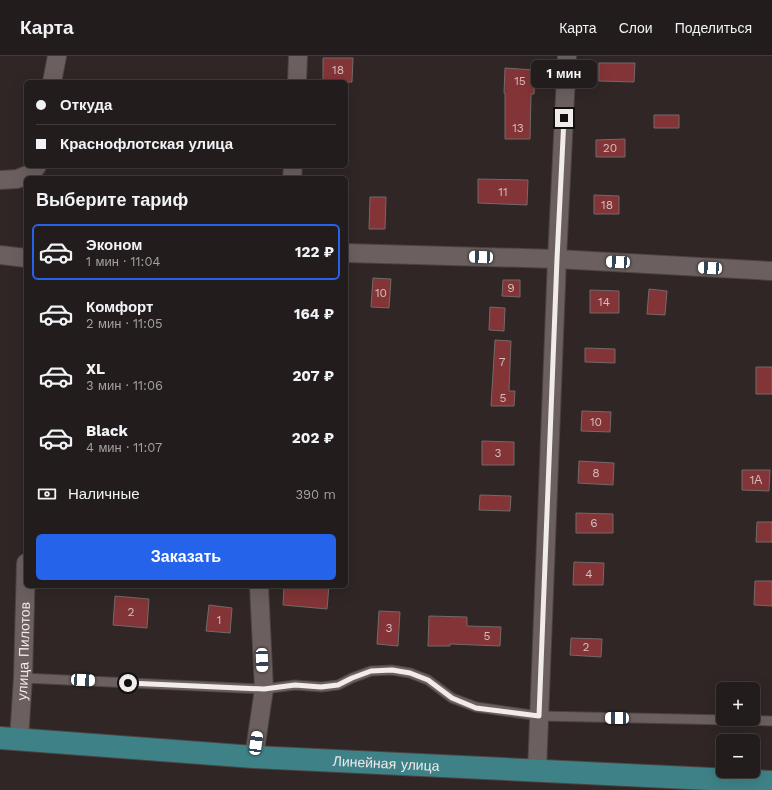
<!DOCTYPE html>
<html lang="ru">
<meta charset="utf-8">
<style>
:root{--surface:#231c1c;--page:#2f2929;--text:#f1f3f6;--muted:#a3a1a3;--line:#403a3b;--accent:#2563eb}
body{margin:0;font-family:"Work Sans",sans-serif;background:var(--page);color:var(--text);height:100vh;display:flex;flex-direction:column;font-size:15px;white-space:nowrap}
*{box-sizing:border-box;margin:0}
p{font-size:13px;color:var(--muted)}
.icon{flex:none;width:22px;height:22px;fill:none;stroke:currentColor;stroke-width:2;stroke-linecap:round;stroke-linejoin:round}
.map{position:relative;flex:1;overflow:hidden}
.sheet{position:absolute;left:24px;top:120px;width:324px;height:412px;display:flex;flex-direction:column;background:var(--surface);border-radius:6px;box-shadow:0 4px 16px #0002,0 0 0 1px var(--line)}
.sheet>*{flex:none}
.guide{position:absolute;left:24px;top:24px;width:324px;height:88px;border-radius:6px;box-shadow:0 4px 16px #0002,0 0 0 1px var(--line);display:grid;align-content:center;height:88px;padding:0 12px;background:var(--surface)}
.controls{position:absolute;left:716px;top:626px;display:grid;gap:8px}
.controls a{display:grid;place-items:center;width:44px;height:44px;border-radius:6px;background:var(--surface);box-shadow:0 4px 16px #0002,0 0 0 1px var(--line);font-size:20px}
.end{position:absolute;width:18px;height:18px;margin:-9px;border:5px solid #f1ebea;background:#111;box-shadow:0 0 0 2px #111}
.from{border-radius:50%}
.bubble{position:absolute;height:28px;border-radius:6px;background:var(--surface);box-shadow:0 4px 16px #0002,0 0 0 1px var(--line);font-size:13px;font-weight:700;line-height:28px;text-align:center}
.car{position:absolute;width:12px;height:24px;margin:-12px -6px;border-radius:5px;box-shadow:0 0 3px 1px #0007;background:linear-gradient(#fff 24%,#345 0 40%,#fff 0 76%,#345 0 86%,#fff 0)}
.guide b{display:flex;align-items:center;gap:14px;height:38px;font-size:15px}
.guide b+b{border-top:1px solid var(--line)}
.guide i{width:10px;height:10px;background:var(--text)}
ul{padding:0;list-style:none}
li{display:flex;align-items:center;gap:12px;height:56px;margin:0 8px 6px;padding:0 4px;border:2px solid transparent;border-radius:6px}
li div{flex:1}
li b{display:block;font-size:15px}
li em{font-style:normal;font-weight:700}
li.selected{border-color:var(--accent)}
li>.icon{width:36px;height:36px;stroke-width:1.5}
h2{padding:0 12px;font-size:18px;line-height:48px}
.pay{display:flex;align-items:center;gap:10px;height:44px;padding:0 12px;font-size:15px}
.pay p{margin-inline-start:auto}
.cta{display:flex;gap:8px;margin-top:auto;padding:8px 12px}
.cta a{flex:1;height:46px;border-radius:6px;background:var(--accent);color:#fff;font-size:16px;font-weight:700;line-height:46px;text-align:center}
header{display:flex;align-items:center;gap:24px;box-sizing:border-box;height:56px;padding:0 20px;background:var(--surface);border-bottom:1px solid var(--line)}
header strong{font-size:19px}
nav{display:flex;gap:22px;margin-inline-start:auto;font-size:14px}
.map>svg:first-child{display:block}
.building{fill:#833436;stroke:#746969}
.lines{fill:none;stroke-linecap:round;stroke-linejoin:round}
.service-casing{stroke:#4b4443;stroke-width:11}
.minor-casing{stroke:#4b4443;stroke-width:20}
.primary-casing{stroke:#4b4443;stroke-width:24}
.service{stroke:#6b605f;stroke-width:9}
.minor{stroke:#6b605f;stroke-width:18}
.primary{stroke:#3e8288;stroke-width:22}
.route{stroke:#f1ebea;stroke-width:5}
.labels{text-anchor:middle;stroke-width:3.5;stroke-linejoin:round;paint-order:stroke}
.number-label{font-size:12px;fill:#d6bdbd}
.street-label{font-size:14px;fill:#f1ebea;stroke:#141010}
</style>
<header>
<strong>Карта</strong>
<nav><a>Карта</a><a>Слои</a><a>Поделиться</a></nav>
</header>
<div class="map">
<svg width="772" height="734" viewBox="0 0 772 734">
<rect width="100%" height="100%" fill="#2f2625"/>
<path class="building" d="M323,2H353L352,26H323Z
M599,7H635L634,26L599,25Z
M505,12L535,14L534,38H531L530,83H505V37H504Z
M654,59H679V72H654Z
M625,83V101H596V84Z
M478,123L528,124L527,149L478,147Z
M594,139L619,140V158H594Z
M370,141H386L385,173H369Z
M373,222L391,223L389,252L371,251Z
M503,224H520V241L502,240Z
M649,233L667,235L665,259L647,258Z
M590,234L619,235V257H590Z
M490,251L505,252L504,275L489,274Z
M495,284L511,285L509,335H515L514,350H491Z
M585,292L615,293V307L585,306Z
M756,311H772V338H756Z
M582,355L611,356L610,376L581,375Z
M482,385L514,386V409H482Z
M579,405L614,407L613,429L578,427Z
M742,414H770L769,435L742,434Z
M480,439L511,440L510,455L479,454Z
M576,457L613,458V477H576Z
M757,466H772V486H756Z
M574,506L604,507L603,529H573Z
M755,525H772V550L754,549Z
M284,530H329L327,553L283,549Z
M115,540L149,543L147,572L113,569Z
M209,549L232,552L230,577L206,575Z
M379,555L400,556L398,590L377,588Z
M429,560L467,561V570L501,571L500,590L450,588V590H428Z
M571,582L602,583L601,601L570,599Z"/>
<g class="lines">
<defs>
<path id="service" d="M23,622L264,633L295,629L321,631L338,629L352,622L371,615L392,614L410,617L428,624L452,642L476,651L539,660L772,665"/>
<g id="minor">
<path d="M52,26L57,0"/>
<path d="M297,26L298,0"/>
<path d="M292,122L293,110"/>
<path d="M0,124L17,123L32,117L37,110"/>
<path d="M346,197L557,203L772,215"/>
<path d="M0,199L26,202"/>
<path id="s1" d="M19,683L23,622L26,507"/>
<path d="M254,701L264,633L259,530"/>
<path d="M537,715L557,203L567,0"/>
</g>
<g id="primary">
<path id="s2" d="M0,682L254,701L772,726"/>
</g>
</defs>
<use href="#service" class="service-casing"/>
<use href="#minor" class="minor-casing"/>
<use href="#primary" class="primary-casing"/>
<use href="#service" class="service"/>
<use href="#minor" class="minor"/>
<use href="#primary" class="primary"/>
</g>
<g class="lines">
<path class="route" d="M128,627L264,633L295,629L321,631L338,629L352,622L371,615L392,614L410,617L428,624L452,642L476,652L539,660L557,203L564,62"/>
</g>
<g class="labels">
<g class="number-label">
<text x="338" y="18">18</text>
<text x="520" y="29">15</text>
<text x="518" y="76">13</text>
<text x="610" y="96">20</text>
<text x="503" y="140">11</text>
<text x="607" y="153">18</text>
<text x="511" y="236">9</text>
<text x="381" y="241">10</text>
<text x="604" y="250">14</text>
<text x="502" y="310">7</text>
<text x="503" y="346">5</text>
<text x="596" y="370">10</text>
<text x="498" y="401">3</text>
<text x="596" y="421">8</text>
<text x="756" y="428">1А</text>
<text x="594" y="471">6</text>
<text x="589" y="522">4</text>
<text x="131" y="560">2</text>
<text x="219" y="568">1</text>
<text x="389" y="576">3</text>
<text x="487" y="584">5</text>
<text x="586" y="595">2</text>
</g>
<g class="street-label">
<text dy="5" stroke="none"><textPath href="#s1" startOffset="88">улица Пилотов</textPath></text>
<text dy="5" stroke="none"><textPath href="#s2" startOffset="387">Линейная улица</textPath></text>
</g>
</g>
</svg>
<div class="controls">
<a>+</a>
<a>−</a>
</div>
<i class="end from" style="left:128px;top:627px"></i>
<i class="end" style="left:564px;top:62px"></i>
<div class="bubble" style="left:531px;top:4px;width:66px">1 мин</div>
<i class="car" style="left:481px;top:201px;rotate:272deg"></i>
<i class="car" style="left:618px;top:206px;rotate:273deg"></i>
<i class="car" style="left:710px;top:212px;rotate:273deg"></i>
<i class="car" style="left:262px;top:604px;rotate:178deg"></i>
<i class="car" style="left:83px;top:624px;rotate:93deg"></i>
<i class="car" style="left:617px;top:662px;rotate:271deg"></i>
<i class="car" style="left:256px;top:687px;rotate:8deg"></i>
<div class="guide">
<b><i class="from"></i>Откуда</b>
<b><i></i>Краснофлотская улица</b>
</div>
<section class="sheet">
<h2>Выберите тариф</h2>
<ul>
<li class="selected"><svg class="icon" aria-label="car" viewBox="0 0 24 24"><path d="M5 17H2v-5l4-1 3-4h7l3 4 3 1v5h-3M9 17h6M6 11h13"/><circle cx="7" cy="17" r="2"/><circle cx="17" cy="17" r="2"/></svg><div><b>Эконом</b><p>1 мин · 11:04</p></div><em>122 ₽</em></li>
<li><svg class="icon" aria-label="car" viewBox="0 0 24 24"><path d="M5 17H2v-5l4-1 3-4h7l3 4 3 1v5h-3M9 17h6M6 11h13"/><circle cx="7" cy="17" r="2"/><circle cx="17" cy="17" r="2"/></svg><div><b>Комфорт</b><p>2 мин · 11:05</p></div><em>164 ₽</em></li>
<li><svg class="icon" aria-label="car" viewBox="0 0 24 24"><path d="M5 17H2v-5l4-1 3-4h7l3 4 3 1v5h-3M9 17h6M6 11h13"/><circle cx="7" cy="17" r="2"/><circle cx="17" cy="17" r="2"/></svg><div><b>XL</b><p>3 мин · 11:06</p></div><em>207 ₽</em></li>
<li><svg class="icon" aria-label="car" viewBox="0 0 24 24"><path d="M5 17H2v-5l4-1 3-4h7l3 4 3 1v5h-3M9 17h6M6 11h13"/><circle cx="7" cy="17" r="2"/><circle cx="17" cy="17" r="2"/></svg><div><b>Black</b><p>4 мин · 11:07</p></div><em>202 ₽</em></li>
</ul>
<div class="pay"><svg class="icon" aria-label="cash" viewBox="0 0 24 24"><path d="M3 7h18v10H3z"/><circle cx="12" cy="12" r="2"/></svg>Наличные<p>390 m</p></div>
<div class="cta"><a>Заказать</a></div>
</section>
</div>
